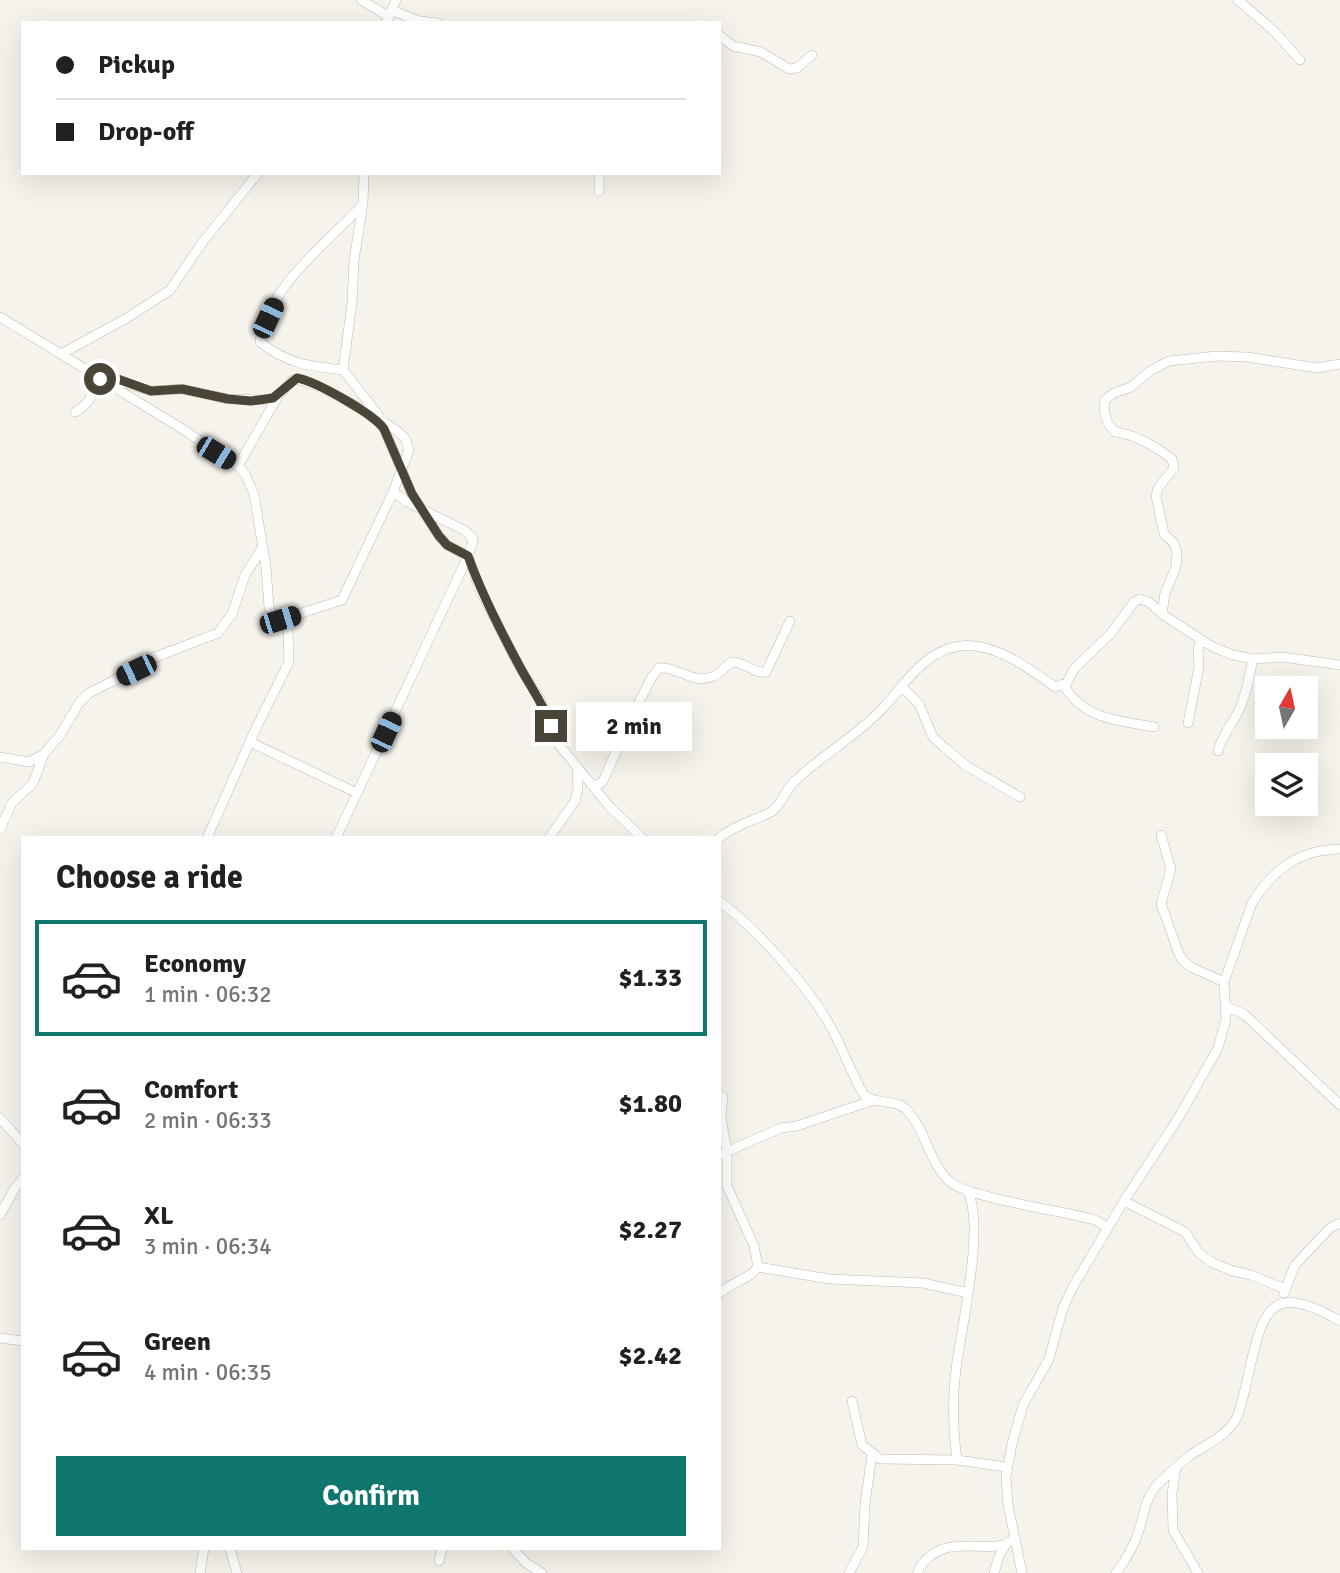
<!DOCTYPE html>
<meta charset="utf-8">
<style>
:root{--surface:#fff;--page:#f6f6f6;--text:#202124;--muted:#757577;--line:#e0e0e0;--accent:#0f766e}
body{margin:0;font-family:Signika,sans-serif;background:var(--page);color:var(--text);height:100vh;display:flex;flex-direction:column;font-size:26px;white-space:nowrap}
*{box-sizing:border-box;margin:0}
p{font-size:23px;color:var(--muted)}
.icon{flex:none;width:38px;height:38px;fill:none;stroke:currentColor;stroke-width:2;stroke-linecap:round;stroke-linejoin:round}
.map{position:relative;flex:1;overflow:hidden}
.side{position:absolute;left:21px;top:836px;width:700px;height:714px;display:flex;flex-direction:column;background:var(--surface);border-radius:0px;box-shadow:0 7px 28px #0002}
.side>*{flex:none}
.guide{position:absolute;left:21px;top:21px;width:700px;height:154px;border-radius:0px;box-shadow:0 7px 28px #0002;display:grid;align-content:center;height:154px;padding:0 35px;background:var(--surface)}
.needle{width:46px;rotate:9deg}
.controls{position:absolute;left:1255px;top:676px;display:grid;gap:14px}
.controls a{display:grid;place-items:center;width:63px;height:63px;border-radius:0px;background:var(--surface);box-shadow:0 7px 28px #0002;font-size:35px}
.end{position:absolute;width:32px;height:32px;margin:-16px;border:9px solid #4b4439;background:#fff;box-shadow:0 0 0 4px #fff}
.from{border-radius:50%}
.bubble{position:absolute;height:49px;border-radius:0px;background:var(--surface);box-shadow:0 7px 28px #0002;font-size:23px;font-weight:700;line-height:49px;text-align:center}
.car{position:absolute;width:21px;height:42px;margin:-21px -10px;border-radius:9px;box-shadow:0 0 5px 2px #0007;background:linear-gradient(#222 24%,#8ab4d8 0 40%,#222 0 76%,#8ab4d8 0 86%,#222 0)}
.guide b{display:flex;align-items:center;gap:24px;height:66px;font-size:26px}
.guide b+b{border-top:2px solid var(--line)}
.guide i{width:18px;height:18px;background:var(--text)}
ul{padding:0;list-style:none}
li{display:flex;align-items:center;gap:21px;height:116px;margin:0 14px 10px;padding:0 21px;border:4px solid transparent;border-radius:0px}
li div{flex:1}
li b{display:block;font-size:26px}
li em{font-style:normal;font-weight:700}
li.current{border-color:var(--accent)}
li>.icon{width:63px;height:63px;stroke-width:1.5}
h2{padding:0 35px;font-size:32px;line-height:84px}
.primary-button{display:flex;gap:14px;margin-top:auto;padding:14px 35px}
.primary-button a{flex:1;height:80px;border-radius:0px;background:var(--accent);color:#fff;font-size:28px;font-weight:700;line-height:80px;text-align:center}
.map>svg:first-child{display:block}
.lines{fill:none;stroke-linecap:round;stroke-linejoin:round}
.minor-casing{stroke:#c2bbae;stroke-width:10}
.minor{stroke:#fff;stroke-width:9}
.route{stroke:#4b4439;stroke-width:9}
</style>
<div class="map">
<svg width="1340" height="1573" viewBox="0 0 1340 1573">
<rect width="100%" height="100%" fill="#f6f3ec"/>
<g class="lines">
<defs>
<path id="minor" d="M361,0L389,17
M1238,0L1275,32L1300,60
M391,10L419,21L438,23
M386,23L396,0
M719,35L733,46L761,52L789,69L797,68L812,55
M599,173V191
M0,317L92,373L151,391L182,389L228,399L267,400L278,396L293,380C308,376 388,423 402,435C407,439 407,445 409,450L393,492L407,502L464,530L472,537L473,541L468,556L480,590L520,668L540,699L556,741L609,806L642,838
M61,354L127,318L170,290L202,243L258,173
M343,370L352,303L354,260L363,204L364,173
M96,376L184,430L238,466L245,474L254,494L266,567L269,607L272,614L286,626L288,631L289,662L256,728L207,838
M75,412C88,406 94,392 100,379
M238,466L278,396
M1162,614L1165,593L1176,567L1177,553L1174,543L1164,534L1156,496L1158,488L1174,468L1172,459C1156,447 1135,434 1115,432C1106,422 1103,414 1105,400L1114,393L1131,387L1150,371L1169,361L1217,356L1247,357L1317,368L1340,364
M280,620L342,600L393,492
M1064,685C1082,719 1120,721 1154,727
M901,686L919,704L933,737L944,747L965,765L1020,797
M1188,723L1199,667L1198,649L1201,640
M250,742L357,793
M1218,751C1222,734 1233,724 1239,710C1247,694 1249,677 1253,659
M0,757L29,762L44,754
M591,785H598L603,781L635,710L652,677L659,668C679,666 693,686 714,676C721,673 725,666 732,662C745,662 754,674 766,672L790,621
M0,829L12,803L33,783L44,754L60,735L79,703L89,693L137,669L153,658L218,633L232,614L245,575L263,547
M1161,835L1171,869L1161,904L1179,954L1184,962L1191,967L1224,982
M336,838L468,556L447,545L439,536L412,494L377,413L343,370C308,366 288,364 260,342C269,284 327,244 363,204
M549,838L575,801L578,788L577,768
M719,838C735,825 753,821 771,812C781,806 785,791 793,783C821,755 856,737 883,708C904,685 925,650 960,646C994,642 1029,668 1055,687L1067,683L1074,669L1111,633L1134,602L1140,599L1149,602L1162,614L1211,646L1233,655L1253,659L1282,657L1340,665
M719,901C756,928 804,982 828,1022C842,1045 850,1072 864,1095C877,1106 897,1098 908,1111C926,1131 929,1162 949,1181C967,1198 1065,1211 1095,1220L1108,1228
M1225,1006L1244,1014L1340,1105
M719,1096L723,1097L721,1117L727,1153V1186L754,1246L758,1267C748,1281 730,1282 719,1294
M0,1118L23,1144
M719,1155L781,1128L797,1126L871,1101
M1124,1201L1185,1232L1199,1253L1213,1263L1233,1271L1251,1275L1285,1289
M0,1215L15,1188L23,1178
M758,1267L829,1279L923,1283L968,1293
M1284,1293L1295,1265L1330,1228L1340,1223
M0,1338L23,1341
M852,1401L862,1445L880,1459L957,1460L1006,1467
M957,1460C953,1430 952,1400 956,1369C961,1328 986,1225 967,1190
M1176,1468L1172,1494L1173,1530L1198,1573
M230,1549L237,1573
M513,1549L526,1563L542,1573
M439,1561L442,1549
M200,1573L204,1549
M849,1573L863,1547L865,1504L872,1454
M917,1573C940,1524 999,1562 1014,1537
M994,1573L999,1556L1005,1546
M1022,1573L1008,1505L1006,1477L1012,1444L1023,1405L1049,1359L1063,1308L1074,1285L1124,1201L1179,1117L1218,1048L1226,1019L1224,982L1252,903C1273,869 1299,850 1340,849
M1116,1573C1126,1560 1134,1546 1139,1530C1144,1514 1145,1500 1156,1486C1166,1476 1177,1466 1188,1457C1203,1446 1229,1435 1237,1417C1249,1389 1253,1322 1275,1307C1292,1294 1324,1312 1340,1321"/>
</defs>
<use href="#minor" class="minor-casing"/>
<use href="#minor" class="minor"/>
</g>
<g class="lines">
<path class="route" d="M100,379L92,373L115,378L151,391L182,389L228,399L251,401L273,398L297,378C315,381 374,414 384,429L412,494L439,536L447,545L468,556C482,595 501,632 521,669C532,689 544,705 551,726"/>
</g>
</svg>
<div class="controls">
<a><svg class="needle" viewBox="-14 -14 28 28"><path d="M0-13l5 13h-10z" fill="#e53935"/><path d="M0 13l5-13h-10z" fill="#757577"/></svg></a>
<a><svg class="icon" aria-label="layers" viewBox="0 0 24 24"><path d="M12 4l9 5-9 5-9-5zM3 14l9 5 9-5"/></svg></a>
</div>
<i class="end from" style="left:100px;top:379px"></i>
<i class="end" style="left:551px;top:726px"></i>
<div class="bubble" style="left:576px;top:702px;width:116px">2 min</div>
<i class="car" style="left:268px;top:318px;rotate:25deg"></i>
<i class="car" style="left:216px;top:453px;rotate:121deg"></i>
<i class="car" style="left:280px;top:620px;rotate:73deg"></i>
<i class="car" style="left:136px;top:670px;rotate:244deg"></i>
<i class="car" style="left:386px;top:732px;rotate:25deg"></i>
<div class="guide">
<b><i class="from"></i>Pickup</b>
<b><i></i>Drop-off</b>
</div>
<section class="side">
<h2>Choose a ride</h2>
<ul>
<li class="current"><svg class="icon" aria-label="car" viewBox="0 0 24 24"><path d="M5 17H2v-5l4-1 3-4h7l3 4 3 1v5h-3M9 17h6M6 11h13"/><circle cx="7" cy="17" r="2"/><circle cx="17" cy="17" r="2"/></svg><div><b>Economy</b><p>1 min · 06:32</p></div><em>$1.33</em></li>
<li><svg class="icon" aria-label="car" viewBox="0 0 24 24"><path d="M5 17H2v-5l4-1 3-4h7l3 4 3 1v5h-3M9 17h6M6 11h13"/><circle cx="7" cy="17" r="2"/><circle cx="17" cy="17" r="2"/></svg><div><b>Comfort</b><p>2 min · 06:33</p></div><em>$1.80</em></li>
<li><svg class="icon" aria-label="car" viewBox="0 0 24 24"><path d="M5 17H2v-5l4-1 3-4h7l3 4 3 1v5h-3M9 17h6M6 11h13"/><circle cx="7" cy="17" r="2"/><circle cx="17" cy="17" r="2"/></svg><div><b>XL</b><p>3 min · 06:34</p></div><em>$2.27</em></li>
<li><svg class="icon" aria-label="car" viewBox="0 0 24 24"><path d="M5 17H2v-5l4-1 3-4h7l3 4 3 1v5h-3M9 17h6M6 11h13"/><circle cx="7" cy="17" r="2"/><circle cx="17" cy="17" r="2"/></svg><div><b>Green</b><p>4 min · 06:35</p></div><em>$2.42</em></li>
</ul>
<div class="primary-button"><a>Confirm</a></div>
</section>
</div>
